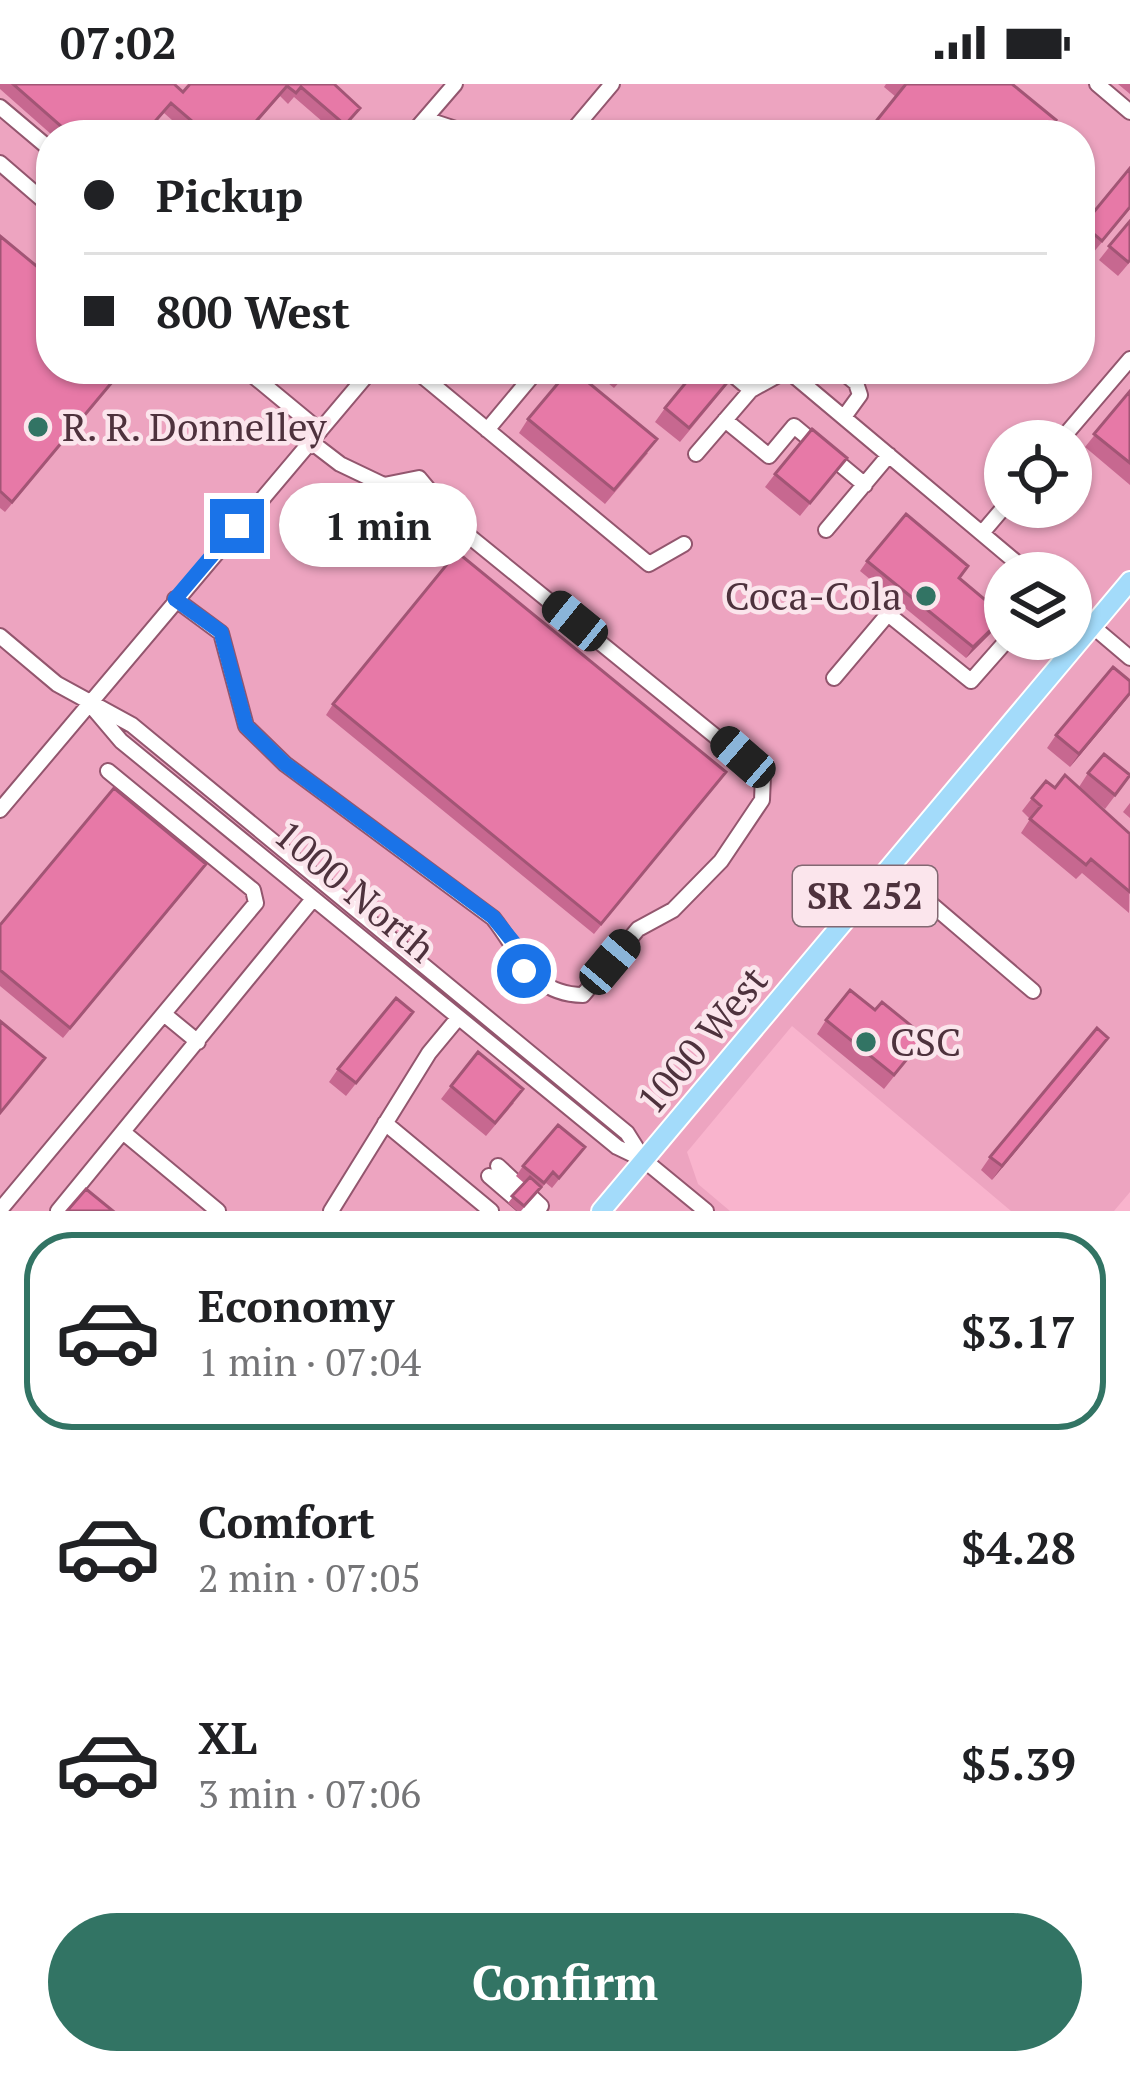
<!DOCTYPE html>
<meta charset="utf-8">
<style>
:root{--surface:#fff;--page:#f6f6f6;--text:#202124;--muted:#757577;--line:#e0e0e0;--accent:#327464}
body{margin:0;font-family:"PT Serif",serif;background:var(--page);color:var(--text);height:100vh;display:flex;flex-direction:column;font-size:45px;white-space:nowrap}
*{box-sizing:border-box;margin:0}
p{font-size:39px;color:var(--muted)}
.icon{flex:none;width:66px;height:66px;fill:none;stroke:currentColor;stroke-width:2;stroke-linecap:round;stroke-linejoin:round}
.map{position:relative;height:1127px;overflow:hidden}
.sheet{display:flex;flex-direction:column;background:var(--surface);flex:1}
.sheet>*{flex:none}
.hud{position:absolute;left:36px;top:36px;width:1059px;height:264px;border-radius:48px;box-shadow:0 3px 9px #0004;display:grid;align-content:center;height:264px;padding:0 48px;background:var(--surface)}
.fabs{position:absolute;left:984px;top:336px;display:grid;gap:24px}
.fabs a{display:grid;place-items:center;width:108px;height:108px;border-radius:50%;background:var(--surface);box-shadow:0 3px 9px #0004;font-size:60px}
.end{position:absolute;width:54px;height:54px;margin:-27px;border:15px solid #1a73e8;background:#fff;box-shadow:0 0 0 6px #fff}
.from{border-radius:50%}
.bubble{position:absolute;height:84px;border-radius:42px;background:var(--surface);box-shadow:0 3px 9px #0004;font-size:39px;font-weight:600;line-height:84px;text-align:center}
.car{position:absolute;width:36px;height:72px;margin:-36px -18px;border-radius:15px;box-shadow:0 0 9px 3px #0007;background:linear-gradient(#222 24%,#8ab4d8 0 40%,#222 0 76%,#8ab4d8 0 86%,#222 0)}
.hud b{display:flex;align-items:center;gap:42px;height:114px;font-size:45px}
.hud b+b{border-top:3px solid var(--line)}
.hud i{width:30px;height:30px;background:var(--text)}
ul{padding:21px 0 0;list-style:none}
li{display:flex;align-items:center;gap:36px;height:198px;margin:0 24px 18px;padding:0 24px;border:6px solid transparent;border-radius:48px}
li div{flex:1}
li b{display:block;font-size:45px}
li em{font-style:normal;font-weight:600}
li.on{border-color:var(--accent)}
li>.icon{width:108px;height:108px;stroke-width:1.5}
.button{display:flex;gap:24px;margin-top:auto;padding:24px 48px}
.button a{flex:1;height:138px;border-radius:72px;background:var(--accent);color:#fff;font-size:48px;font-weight:600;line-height:138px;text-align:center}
.status{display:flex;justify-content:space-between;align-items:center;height:84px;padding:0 60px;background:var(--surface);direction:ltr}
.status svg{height:33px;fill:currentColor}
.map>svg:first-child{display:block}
.built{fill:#eda4c0;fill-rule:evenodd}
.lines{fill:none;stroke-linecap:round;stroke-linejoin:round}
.minor-casing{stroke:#93566e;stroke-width:18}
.major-casing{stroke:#fff;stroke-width:22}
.minor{stroke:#fff;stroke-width:14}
.major{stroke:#a3dbfa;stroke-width:18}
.wall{fill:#c76890}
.shaded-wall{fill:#a25575}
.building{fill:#e779a7;stroke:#a25575;stroke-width:3}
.route{stroke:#1a73e8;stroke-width:15}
.poi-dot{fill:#327464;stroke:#fbe5ec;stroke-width:4.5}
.labels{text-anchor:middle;stroke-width:9;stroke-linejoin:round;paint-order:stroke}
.shield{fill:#fbe5ec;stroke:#826872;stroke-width:3}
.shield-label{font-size:36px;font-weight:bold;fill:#4e323d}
.poi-label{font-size:39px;fill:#4e323d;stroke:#fbe5ec;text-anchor:start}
.street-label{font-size:39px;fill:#4e323d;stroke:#fbe5ec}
</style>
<div class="status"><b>07:02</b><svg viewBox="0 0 49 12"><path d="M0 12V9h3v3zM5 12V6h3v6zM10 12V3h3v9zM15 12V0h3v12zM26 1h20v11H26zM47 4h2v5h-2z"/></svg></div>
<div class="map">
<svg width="1130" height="1127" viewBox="0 0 1130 1127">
<rect width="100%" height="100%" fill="#f9b4cd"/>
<path class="built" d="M0,0H1130V1108L1114,1127H1011L792,942L687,1068L698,1100L730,1127H0ZM51,51H1080V285H51ZM1005,357H1071V423H1005ZM1005,489H1071V555H1005Z"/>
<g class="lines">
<defs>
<path id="minor" d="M1097,0L1130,28
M0,23L51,66
M425,35L474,51
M411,51L455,0
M569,51L612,0
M0,79L51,123
M245,285L320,347
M414,285L649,480L684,460
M726,285L751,306
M786,285L1029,489
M839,285L856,299L860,311L844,333
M725,336L769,372L794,342L865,401
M487,346L538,285
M1060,357L1130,275
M696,370L751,306L789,285
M826,446L889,371
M982,449L1005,422
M175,515L221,549L246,642L285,680L493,834C522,870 530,910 583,911L638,845L673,826L721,777L762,716L763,691L464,448L419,394L384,401L340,380L310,357
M1071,524L1130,574
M0,552L57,600L132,641L627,1049L644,1076
M834,594L888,530L971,597L1008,555
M93,624L121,657L617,1063L644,1076L706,1127
M0,726L372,285
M889,784L1033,907
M164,930L198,958
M385,1039L491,1127
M123,1048L218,1127
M498,1082L541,1122L537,1127
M489,1092L530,1127
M0,1126L256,819L253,806L108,687
M58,1127L313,815
M331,1127L429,969L458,934"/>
<path id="major" d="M601,1127L1130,497"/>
</defs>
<use href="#minor" class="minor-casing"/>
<use href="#major" class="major-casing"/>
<use href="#minor" class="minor"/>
<use href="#major" class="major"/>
</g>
<path class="wall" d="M0,0H174L183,8L334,0L360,24L338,51L294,13L288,20L280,12L246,51H189L164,29L145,51H52L0,5Z
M886,0H1012L896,13L884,3Z
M1118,0H1130V10Z
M1130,84V125L1092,170L1080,160V145Z
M1130,137V178L1118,192L1099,176Z
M0,152L124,285L5,428L0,424Z
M591,285H631L614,304Z
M726,302L680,358L655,338L665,324Z
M1130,307V401L1085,363Z
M528,335L648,369L605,420L519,349Z
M847,374L800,432L765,403L775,390Z
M867,477L959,494L990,520L1005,517V535L966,574L860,487Z
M1130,611L1070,683L1047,664L1056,651Z
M333,620L726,688L594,850L326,631Z
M1088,689L1130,692L1105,725L1079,703Z
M1055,704L1130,750L1129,829L1082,789L1076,795L1021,749L1030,735L1022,727L1032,714Z
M1130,719V734L1123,728Z
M199,790L63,954L0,902V841Z
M875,926L915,966L884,1005L817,950L826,936Z
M413,928L346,1012L329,998L338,985Z
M1099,967L992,1096L981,1086L990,1073Z
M451,1002L514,1019L486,1052L441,1015Z
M585,1063L552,1104L546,1099L521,1127H517L508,1119L524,1099L516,1092L523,1082Z"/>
<path class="shaded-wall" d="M1005,532V535L966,574L973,563Z
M1130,611L1070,683L1079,670Z
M1108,954L1099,967L992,1096L1002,1082Z"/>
<path class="building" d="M13,0H174L183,8L190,0H334L360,24L345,41L301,3L296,9L287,2L244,51H208L171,19L143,51H71Z
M906,0H1012L1056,36L1043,51H865Z
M1130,84V123L1102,157L1083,141Z
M1130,137V176L1128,178L1109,162Z
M0,152L51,194V285H123L12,418L0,407Z
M570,285H572L657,355L614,406L528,335Z
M610,285H629L622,294Z
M697,285H732L736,288L689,344L665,324Z
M1130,307V379L1094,350Z
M812,345L847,374L810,419L775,390Z
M906,430L968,482L959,494L990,520L998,511L1005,517V532L973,563L867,477Z
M457,468L726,688L601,840L333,620Z
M1113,583L1130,597V609L1079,670L1056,651Z
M1104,670L1130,691L1115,711L1088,689Z
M1065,691L1130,750V808L1091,775L1086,781L1030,735L1041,722L1032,714L1046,697L1055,704Z
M114,704L206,780L70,944L0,886V841Z
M850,906L875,926L882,918L925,953L894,991L826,936Z
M396,914L413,928L356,999L338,985Z
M0,937L45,974L0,1029Z
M1097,944L1108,954L1002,1082L990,1073Z
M478,968L523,1005L495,1039L451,1002Z
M558,1041L585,1063L559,1094L553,1088L544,1099L523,1082Z
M530,1093L541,1103L524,1122L512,1112Z
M86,1105L113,1127H67Z"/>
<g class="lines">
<path class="route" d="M237,442L175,515L221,548L246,642L285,680L493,833L514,859L524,887"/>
</g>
<g class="poi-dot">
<circle cx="38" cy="343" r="12"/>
<circle cx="926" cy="512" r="12"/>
<circle cx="866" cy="958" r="12"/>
</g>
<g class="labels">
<rect class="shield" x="793" y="782" width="144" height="60" rx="9"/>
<g class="shield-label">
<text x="865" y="825">SR 252</text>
</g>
<g class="poi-label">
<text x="62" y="357">R. R. Donnelley</text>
<text x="902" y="526" text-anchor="end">Coca-Cola</text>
<text x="890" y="972">CSC</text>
</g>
<g class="street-label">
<text transform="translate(355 807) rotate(40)" y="14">1000 North</text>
<text transform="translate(702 956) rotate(-50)" y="14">1000 West</text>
</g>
</g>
</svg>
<div class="fabs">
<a><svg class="icon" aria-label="locate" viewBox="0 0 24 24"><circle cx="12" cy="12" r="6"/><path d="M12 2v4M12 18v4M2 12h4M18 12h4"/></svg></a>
<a><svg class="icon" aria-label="layers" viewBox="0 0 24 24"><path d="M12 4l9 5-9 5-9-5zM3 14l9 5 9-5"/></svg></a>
</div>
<i class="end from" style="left:524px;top:887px"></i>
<i class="end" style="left:237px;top:442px"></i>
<div class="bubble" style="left:279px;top:399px;width:198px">1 min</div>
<i class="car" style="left:575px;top:537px;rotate:309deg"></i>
<i class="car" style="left:743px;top:673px;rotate:311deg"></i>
<i class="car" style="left:610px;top:878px;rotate:40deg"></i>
<div class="hud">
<b><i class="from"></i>Pickup</b>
<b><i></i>800 West</b>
</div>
</div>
<section class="sheet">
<ul>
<li class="on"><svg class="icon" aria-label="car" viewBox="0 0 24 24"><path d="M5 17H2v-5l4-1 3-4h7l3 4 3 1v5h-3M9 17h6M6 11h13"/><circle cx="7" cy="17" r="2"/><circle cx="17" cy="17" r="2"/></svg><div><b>Economy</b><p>1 min · 07:04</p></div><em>$3.17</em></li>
<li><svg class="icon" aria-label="car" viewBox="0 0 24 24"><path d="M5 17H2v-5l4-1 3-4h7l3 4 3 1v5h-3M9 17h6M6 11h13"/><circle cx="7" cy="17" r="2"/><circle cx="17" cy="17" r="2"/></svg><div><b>Comfort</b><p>2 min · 07:05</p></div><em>$4.28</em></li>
<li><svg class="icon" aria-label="car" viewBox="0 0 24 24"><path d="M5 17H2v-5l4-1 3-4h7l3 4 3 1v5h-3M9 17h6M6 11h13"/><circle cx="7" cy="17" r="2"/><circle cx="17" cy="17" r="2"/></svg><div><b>XL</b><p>3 min · 07:06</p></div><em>$5.39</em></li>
</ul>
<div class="button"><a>Confirm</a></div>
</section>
